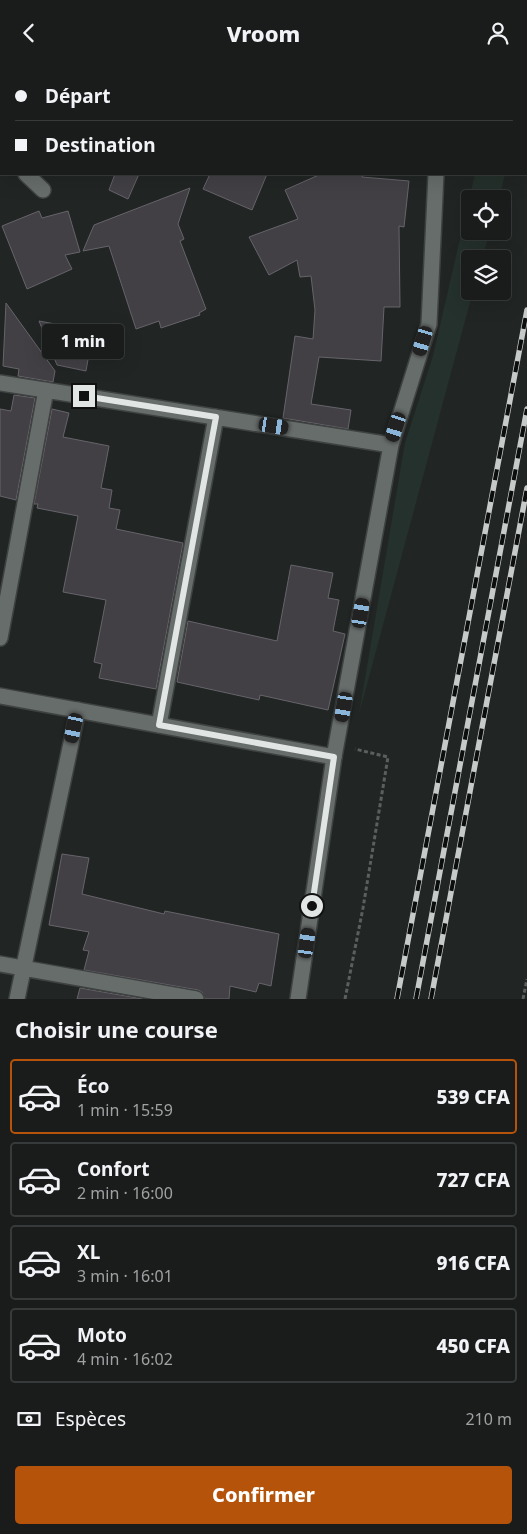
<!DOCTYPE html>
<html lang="fr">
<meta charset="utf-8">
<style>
:root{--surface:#191c1b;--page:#222524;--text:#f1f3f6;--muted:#9fa1a3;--line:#373a3a;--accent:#b45309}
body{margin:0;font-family:"Noto Sans",sans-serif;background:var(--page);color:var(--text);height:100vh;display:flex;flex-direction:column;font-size:19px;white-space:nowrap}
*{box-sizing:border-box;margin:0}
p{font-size:16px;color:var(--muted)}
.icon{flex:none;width:28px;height:28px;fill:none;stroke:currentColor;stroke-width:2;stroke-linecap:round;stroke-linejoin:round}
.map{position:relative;height:934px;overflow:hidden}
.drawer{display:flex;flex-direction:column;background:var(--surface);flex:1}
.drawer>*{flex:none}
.top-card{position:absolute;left:0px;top:0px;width:528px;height:110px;box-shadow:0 5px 20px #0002,0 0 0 1px var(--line);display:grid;align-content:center;height:110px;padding:0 15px;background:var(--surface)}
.controls{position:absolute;left:461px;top:125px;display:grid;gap:10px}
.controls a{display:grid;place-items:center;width:50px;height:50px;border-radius:5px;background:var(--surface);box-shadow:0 5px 20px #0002,0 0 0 1px var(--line);font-size:25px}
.end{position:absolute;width:22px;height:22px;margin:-11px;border:6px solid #e1e5e3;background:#111;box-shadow:0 0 0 2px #111}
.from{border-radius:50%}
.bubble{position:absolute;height:35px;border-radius:5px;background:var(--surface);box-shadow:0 5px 20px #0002,0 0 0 1px var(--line);font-size:16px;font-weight:800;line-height:35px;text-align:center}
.car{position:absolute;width:15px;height:30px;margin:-15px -8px;border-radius:6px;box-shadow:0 0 4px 1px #0007;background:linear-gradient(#222 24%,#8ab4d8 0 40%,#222 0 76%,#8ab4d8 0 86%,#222 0)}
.top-card b{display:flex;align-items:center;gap:18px;height:48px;font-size:19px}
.top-card b+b{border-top:1px solid var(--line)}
.top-card i{width:12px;height:12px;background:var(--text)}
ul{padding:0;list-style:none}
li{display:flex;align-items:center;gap:15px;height:75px;margin:0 10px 8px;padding:0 5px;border:2px solid var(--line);border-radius:5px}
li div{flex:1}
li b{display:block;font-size:19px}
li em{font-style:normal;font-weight:800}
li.current{border-color:var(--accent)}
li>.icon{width:45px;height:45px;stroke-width:1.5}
h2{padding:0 15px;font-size:22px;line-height:60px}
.pay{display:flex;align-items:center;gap:12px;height:55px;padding:0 15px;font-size:19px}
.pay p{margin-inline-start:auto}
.button{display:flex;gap:10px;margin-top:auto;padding:10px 15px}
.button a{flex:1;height:58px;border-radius:5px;background:var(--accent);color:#fff;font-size:20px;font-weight:800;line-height:58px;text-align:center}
header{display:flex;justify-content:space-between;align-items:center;height:65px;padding:0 15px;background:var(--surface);font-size:22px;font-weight:800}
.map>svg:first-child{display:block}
.built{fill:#25312c}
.building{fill:#424045;stroke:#66646a}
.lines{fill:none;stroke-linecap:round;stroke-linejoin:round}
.street-casing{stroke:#3e4240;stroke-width:18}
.secondary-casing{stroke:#3e4240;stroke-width:18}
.path{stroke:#5b5f5d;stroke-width:3;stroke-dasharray:4 2.5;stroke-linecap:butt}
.street{stroke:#676d6b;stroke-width:15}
.secondary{stroke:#676d6b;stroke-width:15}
.rail-casing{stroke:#c6cac8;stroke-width:5.5}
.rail{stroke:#0c0e0d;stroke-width:4;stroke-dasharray:11;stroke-linecap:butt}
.route{stroke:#e1e5e3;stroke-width:6}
</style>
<header><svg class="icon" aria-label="back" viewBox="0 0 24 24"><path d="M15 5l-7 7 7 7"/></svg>Vroom<svg class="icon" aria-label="person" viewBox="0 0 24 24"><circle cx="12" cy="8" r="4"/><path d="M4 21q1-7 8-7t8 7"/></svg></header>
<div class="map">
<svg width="527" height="934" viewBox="0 0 527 934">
<rect width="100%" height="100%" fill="#212624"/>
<path class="built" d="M475,109H505L499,134H470V166H490L482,194H470V226H473L359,649L405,378L433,291Z"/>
<path class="building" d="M115,109H139L128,134L109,125Z
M210,109H267L252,145L203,124Z
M321,109H363L362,112L409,116L404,162L399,161L400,242H384L381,296L319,292L311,339L351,345L348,364L283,353L295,271L313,274L315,245L311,211L300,212L297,195L269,210L249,172L298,154L285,125Z
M190,123L178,159L184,174L180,176L206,244L199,248L200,250L161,263L159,256L136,264L109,181L83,186L94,160Z
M39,146L42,153L68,146L80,187L65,190L72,204L27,224L2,161Z
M6,238L55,306L53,317L18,311L19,304L3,301Z
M39,256L93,266L86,306L57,300Z
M14,330L35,333L16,435L0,431V344L11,346Z
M52,344L69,348L63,372L109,381L101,423L112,425L109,443L120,445L116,464L183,478L156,624L99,613L102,599L94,597L106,535L63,527L78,451L37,443L38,439H34Z
M291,500L333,508L328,533L339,535L333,566L345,569L328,645L260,630L259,635L177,617L188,556L277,576Z
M62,789L89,793L82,829L164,849L165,846L279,869L271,921L259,918L256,927L230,921L229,934H205L202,927L198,925L84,905L89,886L83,885L89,867L49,860Z
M80,923L143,934H77Z"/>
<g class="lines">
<defs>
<path id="street" d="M237,0L243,1
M430,0V1
M0,84L1,85
M26,109L43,125
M0,318L391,380
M0,573L46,325
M159,660L216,352
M0,899L196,934
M17,934L78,645
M298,934L334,692L391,380L429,259L436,109"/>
<path id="secondary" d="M0,631L334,692"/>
</defs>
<use href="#street" class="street-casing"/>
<use href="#secondary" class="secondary-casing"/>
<path class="path" d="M345,934L363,843L388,692L355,684
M523,934L527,914"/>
<use href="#street" class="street"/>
<use href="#secondary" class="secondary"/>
<defs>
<path id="rail" d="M397,934L527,245
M416,934L527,344
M431,934L527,423"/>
</defs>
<use href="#rail" class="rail-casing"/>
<use href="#rail" class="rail"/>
</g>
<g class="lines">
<path class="route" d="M84,331L216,352L159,660L334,692L312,841"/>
</g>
</svg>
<div class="controls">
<a><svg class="icon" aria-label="locate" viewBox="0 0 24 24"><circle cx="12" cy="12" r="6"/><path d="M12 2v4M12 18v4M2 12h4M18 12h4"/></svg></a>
<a><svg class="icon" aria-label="layers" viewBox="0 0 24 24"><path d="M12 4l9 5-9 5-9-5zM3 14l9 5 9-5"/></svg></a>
</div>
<i class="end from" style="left:312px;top:841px"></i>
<i class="end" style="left:84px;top:331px"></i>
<div class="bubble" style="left:42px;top:259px;width:82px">1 min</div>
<i class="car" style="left:423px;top:276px;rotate:197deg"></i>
<i class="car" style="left:274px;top:361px;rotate:99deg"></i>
<i class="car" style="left:396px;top:362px;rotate:198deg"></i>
<i class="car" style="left:361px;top:548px;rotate:10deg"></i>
<i class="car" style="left:344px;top:642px;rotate:190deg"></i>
<i class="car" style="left:74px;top:663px;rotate:192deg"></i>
<i class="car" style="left:307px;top:878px;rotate:8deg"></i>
<div class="top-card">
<b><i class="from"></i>Départ</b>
<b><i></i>Destination</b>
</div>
</div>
<section class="drawer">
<h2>Choisir une course</h2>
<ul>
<li class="current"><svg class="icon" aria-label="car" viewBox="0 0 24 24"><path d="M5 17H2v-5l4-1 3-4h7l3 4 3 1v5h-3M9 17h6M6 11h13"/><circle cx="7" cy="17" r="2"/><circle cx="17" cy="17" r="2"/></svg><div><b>Éco</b><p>1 min · 15:59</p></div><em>539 CFA</em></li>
<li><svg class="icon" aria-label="car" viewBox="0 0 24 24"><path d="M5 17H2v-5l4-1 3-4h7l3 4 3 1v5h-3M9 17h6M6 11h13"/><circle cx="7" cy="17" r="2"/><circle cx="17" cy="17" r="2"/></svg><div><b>Confort</b><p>2 min · 16:00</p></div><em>727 CFA</em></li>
<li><svg class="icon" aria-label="car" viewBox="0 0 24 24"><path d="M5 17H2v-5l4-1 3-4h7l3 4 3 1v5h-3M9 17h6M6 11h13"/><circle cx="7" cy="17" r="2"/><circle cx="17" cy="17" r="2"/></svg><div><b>XL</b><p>3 min · 16:01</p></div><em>916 CFA</em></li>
<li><svg class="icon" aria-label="car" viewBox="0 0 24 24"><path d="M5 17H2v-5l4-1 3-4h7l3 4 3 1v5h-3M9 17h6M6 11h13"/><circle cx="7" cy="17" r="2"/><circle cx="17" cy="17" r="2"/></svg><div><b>Moto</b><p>4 min · 16:02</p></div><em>450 CFA</em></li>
</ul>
<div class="pay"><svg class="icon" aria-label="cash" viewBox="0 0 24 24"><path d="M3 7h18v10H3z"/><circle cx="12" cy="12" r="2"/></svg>Espèces<p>210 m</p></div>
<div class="button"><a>Confirmer</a></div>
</section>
